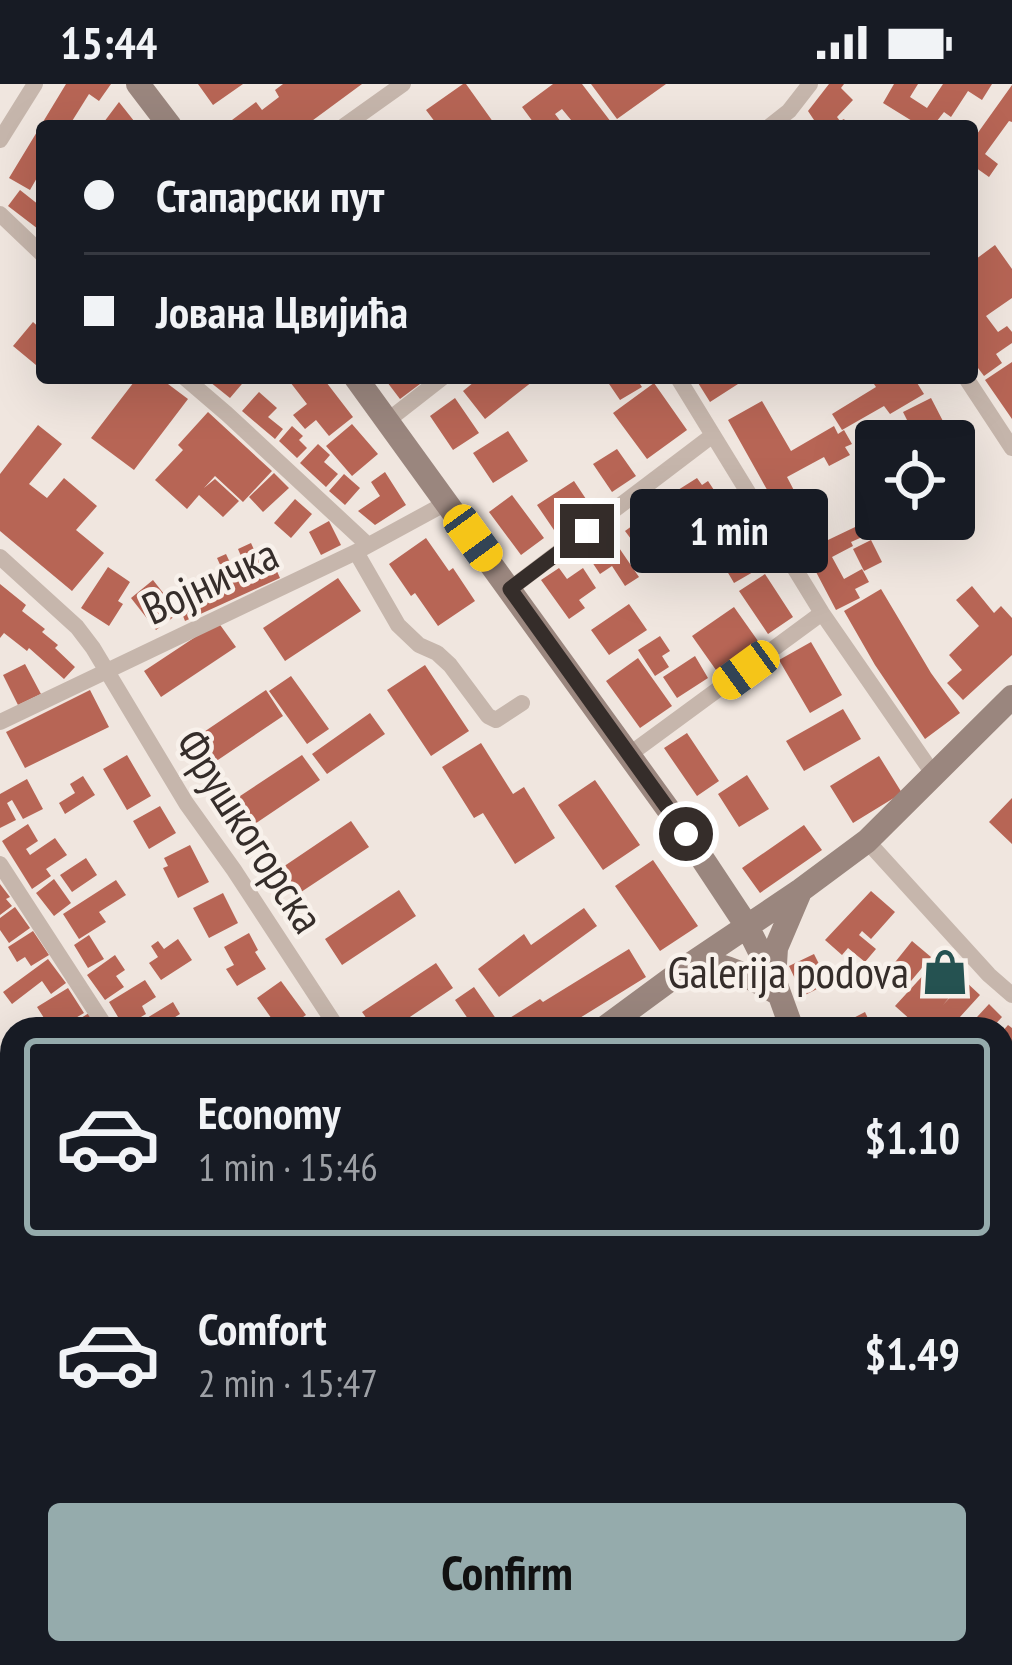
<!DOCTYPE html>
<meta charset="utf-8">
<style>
:root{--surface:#171b24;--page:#20242c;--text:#f1f3f6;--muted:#9ea1a6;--line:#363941;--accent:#95abac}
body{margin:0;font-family:"PT Sans Narrow",sans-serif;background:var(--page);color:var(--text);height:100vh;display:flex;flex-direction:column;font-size:45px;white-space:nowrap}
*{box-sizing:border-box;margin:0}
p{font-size:39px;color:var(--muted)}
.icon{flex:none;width:66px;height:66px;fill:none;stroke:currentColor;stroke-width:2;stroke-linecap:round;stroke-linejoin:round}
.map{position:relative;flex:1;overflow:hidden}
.drawer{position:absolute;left:0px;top:933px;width:1014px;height:648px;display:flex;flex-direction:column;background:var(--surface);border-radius:36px 36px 0 0;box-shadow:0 12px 48px #0002}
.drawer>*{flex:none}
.banner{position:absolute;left:36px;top:36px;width:942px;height:264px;border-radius:12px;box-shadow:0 12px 48px #0002;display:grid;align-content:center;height:264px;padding:0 48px;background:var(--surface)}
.tools{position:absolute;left:855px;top:336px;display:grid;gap:24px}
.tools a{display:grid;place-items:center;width:120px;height:120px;border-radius:12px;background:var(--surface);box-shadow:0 12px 48px #0002;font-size:60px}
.end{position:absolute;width:54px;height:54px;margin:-27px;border:15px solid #352d2a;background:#fff;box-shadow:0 0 0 6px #fff}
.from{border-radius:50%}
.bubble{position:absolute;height:84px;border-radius:12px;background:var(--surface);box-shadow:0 12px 48px #0002;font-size:39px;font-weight:700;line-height:84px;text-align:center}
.car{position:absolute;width:36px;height:72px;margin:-36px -18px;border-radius:15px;box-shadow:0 0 9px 3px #0007;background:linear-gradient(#f5c518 24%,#345 0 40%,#f5c518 0 76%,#345 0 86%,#f5c518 0)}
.banner b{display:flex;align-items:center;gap:42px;height:114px;font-size:45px}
.banner b+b{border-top:3px solid var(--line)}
.banner i{width:30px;height:30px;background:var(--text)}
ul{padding:21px 0 0;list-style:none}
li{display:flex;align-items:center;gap:36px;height:198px;margin:0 24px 18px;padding:0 24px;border:6px solid transparent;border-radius:12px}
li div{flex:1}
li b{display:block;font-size:45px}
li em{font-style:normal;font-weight:700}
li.selected{border-color:var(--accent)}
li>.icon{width:108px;height:108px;stroke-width:1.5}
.action{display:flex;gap:24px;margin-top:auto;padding:24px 48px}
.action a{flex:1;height:138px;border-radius:12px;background:var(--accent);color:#111;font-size:48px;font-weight:700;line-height:138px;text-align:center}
.status{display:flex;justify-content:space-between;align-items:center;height:84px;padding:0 60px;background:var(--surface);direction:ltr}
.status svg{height:33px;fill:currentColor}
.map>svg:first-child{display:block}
.building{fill:#b76555}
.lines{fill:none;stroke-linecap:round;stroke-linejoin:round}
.lane{stroke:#c6b6ac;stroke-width:9}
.street{stroke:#c6b6ac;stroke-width:16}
.secondary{stroke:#9a867e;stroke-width:24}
.route{stroke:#352d2a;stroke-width:15}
.labels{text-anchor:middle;stroke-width:9;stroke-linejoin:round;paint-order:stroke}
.street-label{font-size:45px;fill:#352d2a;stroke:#f8f1eb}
.poi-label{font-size:45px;fill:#352d2a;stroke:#f8f1eb;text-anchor:end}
</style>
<div class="status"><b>15:44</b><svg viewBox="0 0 49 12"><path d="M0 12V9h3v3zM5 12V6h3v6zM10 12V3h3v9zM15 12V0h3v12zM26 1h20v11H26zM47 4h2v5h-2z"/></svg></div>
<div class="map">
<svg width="1012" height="1581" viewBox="0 0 1012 1581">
<rect width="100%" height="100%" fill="#f0e6df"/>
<path class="building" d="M66,0H111L99,17L89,10L69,42H42V85L30,106L9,94Z
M198,0H243L213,21Z
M283,0H362L305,42H236L232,36L256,18L262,26L279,13L275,6Z
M463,0H466L496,42H438L426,26Z
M553,0H582L611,38L606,42H576L562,25L555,30L564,42H536L522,23Z
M591,0H666L617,35Z
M829,0H844L841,4L853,16L837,33L840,37L844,35L849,42H818L808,27Z
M894,0H918L910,13L927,24L943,0H992L982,16L968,7L951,33L944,28L933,42H915L917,40L883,19Z
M1012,1V38L1009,37L985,70L998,80L989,93L972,81V57Z
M119,18L138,42H101Z
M20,106L39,121L42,117V148L8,122Z
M995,161L1012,185V214L986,232L998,248L1007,242L1012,248V259L996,270L1002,279L984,292L972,276V178Z
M33,238L42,246V257L39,260L42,263V286L13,262Z
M1012,278V335L985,296Z
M137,294H160L188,315L134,386L91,354Z
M205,294H247L230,314Z
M287,294H323L353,333L329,352L316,336L305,345L293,331L307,320Z
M384,294H428L400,315Z
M479,294H537L485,335L463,307Z
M605,294H636L642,303L620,316Z
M695,294H735L738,300L710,318Z
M870,294H914L924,310L890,330L884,322L842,346L832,330L876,303Z
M654,299L687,346L647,375L613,329Z
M259,308L277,324L268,333L283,345L275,355L242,327Z
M455,314L479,349L453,366L430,332Z
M931,314L945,341L917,356L903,328Z
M762,317L791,367L834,342L838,350L844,346L852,360L845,363L850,371L829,382L824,373L787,393L799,416L779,427L728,336Z
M208,328L272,387L243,418L215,392L204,404L215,395L239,417L223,433L199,411L187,425L155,396L183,366L178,361Z
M352,340L378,370L352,392L326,362Z
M38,341L62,360L29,400L47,414L64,394L97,422L76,446L104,469L72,507L0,447V390Z
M292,342L303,352L299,356L307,364L297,374L279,357Z
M945,344L952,357H918Z
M508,347L528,377L493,399L473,369Z
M318,360L330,371L324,378L338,390L326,403L300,379Z
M617,365L636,392L612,408L593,380Z
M385,388L406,421L375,441L358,427L380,412L371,398Z
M274,389L289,404L263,428L249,413Z
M344,390L360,404L345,421L329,407Z
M697,394L702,401L708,397L722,418L715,422L723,434L703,447L678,406Z
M574,397L592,424L556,449L537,421Z
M820,409L828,425L815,431L819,439L798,450L786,426Z
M512,411L544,454L521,471L489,428Z
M295,415L312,430L291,454L274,439Z
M658,423L675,447L643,471L625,447Z
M876,433L884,435L887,442L851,458L853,462L832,473L844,495L862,485L869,498L855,505L860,514L836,526L805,467Z
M329,437L341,461L321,471L309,448Z
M736,443L760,484L734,499L710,458Z
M426,454L449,487L453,484L475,517L438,542L415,509L411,512L389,480Z
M613,455L639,493L625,502L612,482L600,490L588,472Z
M871,456L882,478L864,487L853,465Z
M251,459L260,479L271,474L280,494L185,537L177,517L192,511L187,498L199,493L204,505L227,496L217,474L226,470L235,489L246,484L238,465Z
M108,483L130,498L118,517L123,520L109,542L81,524Z
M559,484L567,495L583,484L596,504L579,516L585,524L569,535L541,496Z
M765,490L793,533L768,550L739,507Z
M338,494L361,527L285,577L263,544Z
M153,496L179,529L156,546L131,514Z
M0,500L26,521L22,527L45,545L42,548L58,561L55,564L75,583L64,595L29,564L27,567L4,549L0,554Z
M972,502L994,529L1001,522L1012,534V571L963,616L947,599L962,586L949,571L979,542L956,516Z
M881,505L931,589L960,629L925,655L875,581L844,527Z
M629,520L647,546L609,571L591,546Z
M734,523L758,557L716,586L692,552Z
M218,538L236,563L161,613L144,587Z
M660,552L670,567L662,572L669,583L655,592L638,566Z
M811,558L842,611L810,629L779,576Z
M695,572L708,594L677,614L663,593Z
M638,574L672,622L640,644L606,597Z
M25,580L41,610L18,621L3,591Z
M425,581L469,647L431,672L387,606Z
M291,592L329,645L307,660L269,607Z
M90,606L109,643L25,684L6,648Z
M266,606L283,632L209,682L192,656Z
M843,625L861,655L804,687L786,657Z
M370,629L385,650L327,690L312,670Z
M687,649L719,697L697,712L664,664Z
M481,659L513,710L524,703L555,754L515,780L483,729L474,734L442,683Z
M127,671L151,712L127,726L103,685Z
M302,671L320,696L246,746L228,720Z
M879,672L902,709L853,739L830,702Z
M747,691L769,725L739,743L718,710Z
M83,692L95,711L65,730L59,719L75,709L70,700Z
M27,695L43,725L23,735L12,716L7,719L16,736L0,744V710Z
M595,696L640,761L603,786L558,721Z
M1012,714V760L989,738Z
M160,722L176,749L149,765L133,737Z
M351,737L369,763L295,812L277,787Z
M28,740L38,757L26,765L30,771L55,754L67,771L46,785L51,792L32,805L2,757Z
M804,741L822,766L760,809L742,784Z
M190,761L209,798L178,814L163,784L168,782L164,774Z
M86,774L97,791L72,808L60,791Z
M653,776L698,842L660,867L615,802Z
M54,795L71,819L54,832L36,809Z
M116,796L126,811L99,828L106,838L79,855L63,830Z
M0,800L10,813L6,815L12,822L0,831Z
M399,806L416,832L342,881L325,855Z
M871,807L895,828L871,855L862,847L859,851L876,865L865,878L848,864L842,871L825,856Z
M223,809L238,839L209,854L193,824Z
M15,823L30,844L9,859L0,846V834Z
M584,824L597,842L499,913L478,885L524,850L531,861Z
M33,847L49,871L31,882L25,873L17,878L8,863Z
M249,849L258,866L255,868L266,885L237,902L226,885L234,881L224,863Z
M89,851L104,875L88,884L74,861Z
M178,855L192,876L161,896L149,879L158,873L151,862L158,857L164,865Z
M912,857L931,873L911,897L892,882Z
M629,865L646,893L562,945L558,942L553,945H499L497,942L540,915L543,918Z
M814,870L824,890L815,895L819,904L803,912L789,882Z
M115,871L125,886L116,892L124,903L105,916L87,891Z
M48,875L66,899L51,910L42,897L12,920L3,908Z
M938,875L963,897L943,921L965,897L980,911L949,945H921L895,922Z
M436,879L453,904L392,945H374L362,928Z
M145,896L156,913L142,922L146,930L124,943L109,918Z
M281,897L306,931L286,945H279L257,914Z
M474,903L499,939L490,945H475L455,916Z
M68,904L84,929L57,945H51L37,923Z
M173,918L180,930L156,945H129Z
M989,920L1002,933L991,945H966Z
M865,928L873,945H832Z
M89,929L99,945H63Z
M1008,941L1012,944V977L1002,969V948Z
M1012,1047V1076L1002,1069V1060Z
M1012,1246V1266L1002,1277V1257Z
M12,1543V1569H36L8,1581H0V1548Z
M101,1569H132L135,1575L123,1581H107Z
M186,1569H210L212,1572L193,1581Z
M244,1569H277L280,1575L267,1581H249Z
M339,1569H381L387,1581H345Z
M456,1569H466L472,1581H443L441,1576Z
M531,1569H563L537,1581Z
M580,1569H599L605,1581H579L575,1572Z
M756,1569H805L781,1581H762Z
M933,1569H974L980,1581H939Z
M703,1571L708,1581H682Z"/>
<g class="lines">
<path class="lane" d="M1002,1222L1012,1211"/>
<path class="street" d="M344,42L403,0
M770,42L789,27L810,0
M0,56L35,0
M0,130L42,170
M185,294L227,330L368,461
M678,294L822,529L934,691
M966,294L1012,364
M387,337L442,294
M356,468L398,541L419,561L437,569L450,581L488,632L496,636L522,619
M0,473L77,543L93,564L186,719L234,786L338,945
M510,505L713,351
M0,638L356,468L448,418
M630,670L822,529
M867,757L989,891L1012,911
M0,780L107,945
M1002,1119L1012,1107
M0,1531L12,1527
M81,1569L87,1581
M224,1569L230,1581
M491,1569L496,1581
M619,1569L622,1581
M644,1581L668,1569"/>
<path class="secondary" d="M138,0L170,42
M356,294L686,750L747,842L775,898L792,945
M694,878C728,880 750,893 779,910
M774,896L776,864L799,810
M603,945L694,878L801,806L867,757L1012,613
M0,1362L12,1355
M1002,1463L1012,1492"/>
</g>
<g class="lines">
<path class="route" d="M587,447L510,505L686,750"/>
</g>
<defs>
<symbol id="shop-bare" viewBox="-9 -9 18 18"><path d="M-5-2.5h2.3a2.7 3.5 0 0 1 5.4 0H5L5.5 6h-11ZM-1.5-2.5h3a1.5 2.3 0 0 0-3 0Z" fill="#255251" stroke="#f8f1eb" stroke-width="2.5" paint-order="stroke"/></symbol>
</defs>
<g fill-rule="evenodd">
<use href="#shop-bare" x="912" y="855" width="66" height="66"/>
</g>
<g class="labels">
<g class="street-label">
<text transform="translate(210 497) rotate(-25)" y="16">Војничка</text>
<text transform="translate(250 747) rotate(57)" y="16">Фрушкогорска</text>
</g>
<g class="poi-label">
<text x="909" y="904">Galerija podova</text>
</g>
</g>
</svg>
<div class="tools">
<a><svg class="icon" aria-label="locate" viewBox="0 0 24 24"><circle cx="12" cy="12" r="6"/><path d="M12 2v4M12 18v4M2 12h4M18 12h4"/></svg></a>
</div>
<i class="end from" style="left:686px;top:750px"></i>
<i class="end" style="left:587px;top:447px"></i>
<div class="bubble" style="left:630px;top:405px;width:198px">1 min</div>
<i class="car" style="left:473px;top:454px;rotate:144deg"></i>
<i class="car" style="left:746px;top:586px;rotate:234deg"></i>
<div class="banner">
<b><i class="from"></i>Стапарски пут</b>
<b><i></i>Јована Цвијића</b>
</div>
<section class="drawer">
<ul>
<li class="selected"><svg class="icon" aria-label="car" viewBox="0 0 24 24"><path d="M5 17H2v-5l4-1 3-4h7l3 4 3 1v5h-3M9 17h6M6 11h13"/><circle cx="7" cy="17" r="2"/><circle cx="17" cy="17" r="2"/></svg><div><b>Economy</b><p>1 min · 15:46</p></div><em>$1.10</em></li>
<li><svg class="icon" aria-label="car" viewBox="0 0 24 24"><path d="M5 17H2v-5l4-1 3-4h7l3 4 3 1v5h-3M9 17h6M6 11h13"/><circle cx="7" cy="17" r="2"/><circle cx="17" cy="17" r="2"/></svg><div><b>Comfort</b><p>2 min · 15:47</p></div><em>$1.49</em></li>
</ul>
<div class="action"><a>Confirm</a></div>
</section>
</div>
